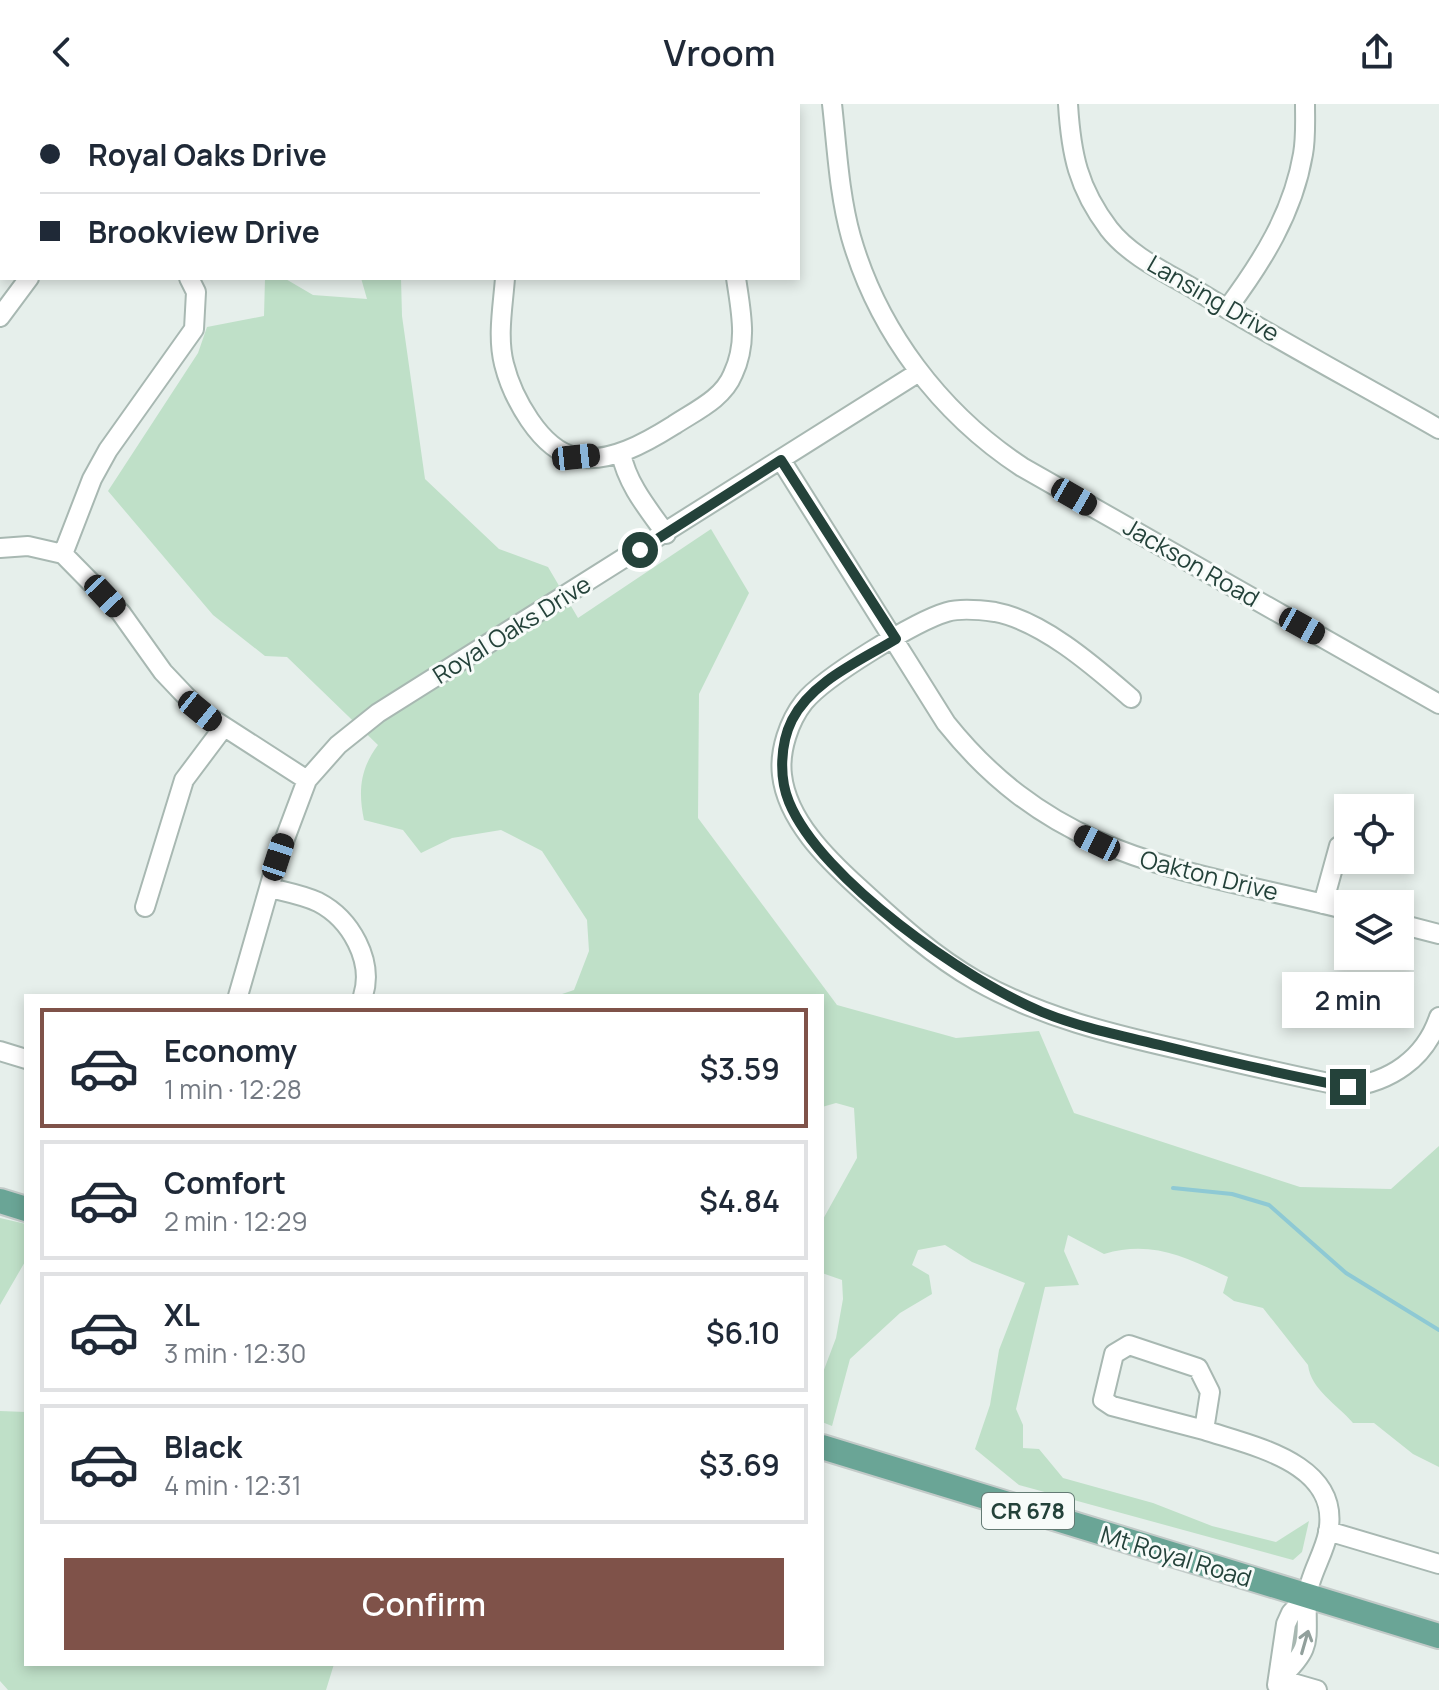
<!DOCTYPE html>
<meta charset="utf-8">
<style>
:root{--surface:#fff;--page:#f6f6f7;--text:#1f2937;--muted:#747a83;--line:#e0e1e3;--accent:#7f5249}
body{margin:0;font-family:Manrope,sans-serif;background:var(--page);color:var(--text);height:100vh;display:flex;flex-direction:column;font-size:30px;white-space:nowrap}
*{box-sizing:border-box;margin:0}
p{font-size:26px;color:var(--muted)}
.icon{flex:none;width:44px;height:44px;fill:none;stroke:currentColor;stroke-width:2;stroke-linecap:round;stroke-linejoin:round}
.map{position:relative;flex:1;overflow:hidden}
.drawer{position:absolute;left:24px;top:890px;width:800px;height:672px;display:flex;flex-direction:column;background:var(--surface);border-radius:0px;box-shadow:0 4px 12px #0003}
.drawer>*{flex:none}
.banner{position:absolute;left:0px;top:0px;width:800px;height:176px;box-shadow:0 4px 12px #0003;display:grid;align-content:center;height:176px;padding:0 40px;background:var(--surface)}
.buttons{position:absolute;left:1334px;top:690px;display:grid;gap:16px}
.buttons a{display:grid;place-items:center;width:80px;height:80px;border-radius:0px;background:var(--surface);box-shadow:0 4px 12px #0003;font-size:40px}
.end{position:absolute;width:36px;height:36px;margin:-18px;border:10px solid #24423a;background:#fff;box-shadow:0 0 0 4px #fff}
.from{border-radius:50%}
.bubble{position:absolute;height:56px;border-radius:0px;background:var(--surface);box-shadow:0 4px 12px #0003;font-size:26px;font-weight:600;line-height:56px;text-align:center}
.car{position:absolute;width:24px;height:48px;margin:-24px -12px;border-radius:10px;box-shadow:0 0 6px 2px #0007;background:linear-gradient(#222 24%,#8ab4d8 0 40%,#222 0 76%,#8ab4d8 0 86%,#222 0)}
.banner b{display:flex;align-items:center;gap:28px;height:76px;font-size:30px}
.banner b+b{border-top:2px solid var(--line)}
.banner i{width:20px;height:20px;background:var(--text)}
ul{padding:14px 0 0;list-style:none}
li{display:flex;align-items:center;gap:24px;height:120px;margin:0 16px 12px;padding:0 24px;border:4px solid var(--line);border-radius:0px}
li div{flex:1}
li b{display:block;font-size:30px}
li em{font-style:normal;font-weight:600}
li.active{border-color:var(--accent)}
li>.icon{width:72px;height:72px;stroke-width:1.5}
.action{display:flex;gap:16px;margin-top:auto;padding:16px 40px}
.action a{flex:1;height:92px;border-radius:0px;background:var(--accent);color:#fff;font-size:32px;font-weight:600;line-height:92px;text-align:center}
header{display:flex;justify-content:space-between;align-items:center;height:104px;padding:0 40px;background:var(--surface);font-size:36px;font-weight:600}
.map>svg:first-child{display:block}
.green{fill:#bfe0c8}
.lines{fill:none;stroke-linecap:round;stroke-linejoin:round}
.stream{stroke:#8ec9d4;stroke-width:4}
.minor-casing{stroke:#a8b8b2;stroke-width:22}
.major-casing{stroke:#c2cac8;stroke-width:28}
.minor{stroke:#fff;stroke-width:18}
.major{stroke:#6aa596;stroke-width:24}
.oneway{stroke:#92a09c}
.route{stroke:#24423a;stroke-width:10}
.labels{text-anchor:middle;stroke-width:6;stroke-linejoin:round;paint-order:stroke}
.shield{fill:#f7fbf9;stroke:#637a73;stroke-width:2}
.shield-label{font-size:22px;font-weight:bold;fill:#24423a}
.street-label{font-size:24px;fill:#24423a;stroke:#f7fbf9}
</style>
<header><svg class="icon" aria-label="back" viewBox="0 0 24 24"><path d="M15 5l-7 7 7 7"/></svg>Vroom<svg class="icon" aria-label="share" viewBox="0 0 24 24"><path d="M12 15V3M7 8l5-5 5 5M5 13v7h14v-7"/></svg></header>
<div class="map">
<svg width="1439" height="1586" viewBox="0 0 1439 1586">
<rect width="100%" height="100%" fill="#e6efeb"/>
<path class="green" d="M265,174H284L313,191L367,195L361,174H401L402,212L425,375L499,445L548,463L578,514L711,425L749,489L699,590L698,714L837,901L956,934L1039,927L1074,1009L1300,1083L1391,1085L1439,1042V1363L1413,1350L1374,1319H1353C1337,1300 1311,1286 1308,1261L1263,1204L1234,1197L1223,1189L1228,1173C1185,1153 1152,1136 1104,1150L1068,1131L1064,1147L1079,1181L1045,1183L1016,1305L1023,1321V1344L1039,1345L1063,1374L1153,1399L1212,1422L1276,1438L1309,1417L1302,1448L1293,1456L1019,1381L975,1345L990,1301L999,1246L1025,1179L972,1158L945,1141L918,1146L912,1161L929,1171L932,1190L900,1209L850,1255L832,1322L822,1318V1271L836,1234L843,1195L842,1176L822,1169V1117L857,1054L854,1004L836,999L822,1003V892H556L574,886L589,847L587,816L542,747L501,726L452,734L421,749L403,726L364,716C358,687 360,665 378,641L287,553L265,552L213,511L108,387L198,249L207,223L264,212Z
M0,1114L26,1120V1156L0,1201Z
M0,1307L26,1308V1560H334L326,1586H8L0,1577Z"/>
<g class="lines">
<path class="stream" d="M1173,1084L1232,1090L1269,1101L1346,1169L1439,1226"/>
<defs>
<path id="minor" d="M496,0V2
M715,0V2
M832,0C837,44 839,90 851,133C878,227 940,309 1022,363L1439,600
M1068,0C1071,50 1078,84 1109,125C1130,152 1165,168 1194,185C1274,234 1357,278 1439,325
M505,174C503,202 497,232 504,260C512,292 540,346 576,353C609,360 647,338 674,321C695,307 723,295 733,270C748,238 741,208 736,174
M1227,205C1262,158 1293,109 1303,50C1306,34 1305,16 1305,0
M0,213L29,174
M621,349C627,380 648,405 666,430
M781,356L946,619C1058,759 1187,765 1348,806
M0,444L28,442L63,450L121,509L163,568L200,607L307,676
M63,450L92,375L108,346L194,225L196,188L189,174
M1131,594C1095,563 1043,517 995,508C981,506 960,504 947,508C916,517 824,573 804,598C789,617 779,647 782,671C787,716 827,755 859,784C896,818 933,852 977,877C1041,913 1111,930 1182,946C1237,959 1292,972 1348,983C1390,978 1425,955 1439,913
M270,784C286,788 303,791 318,798C351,815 374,857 363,892
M1323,800L1339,742
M145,803L184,676L223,624
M1400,820L1439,830
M238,892L278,753L307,676L338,641L378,609L919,268
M0,947L26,955
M1129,1241L1198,1264L1210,1288L1204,1326L1112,1302L1103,1296L1114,1250Z
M1204,1326C1252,1342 1342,1359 1328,1429C1324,1450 1309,1472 1307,1493C1305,1536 1315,1542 1279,1575
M1328,1427L1439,1460
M1279,1575L1317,1586
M1277,1581L1286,1520L1291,1509L1307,1492"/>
<path id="major" d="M0,1097L26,1105
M822,1343L1439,1532"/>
</defs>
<use href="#minor" class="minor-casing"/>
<use href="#major" class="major-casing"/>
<use href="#minor" class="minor"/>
<use href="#major" class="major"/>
</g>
<defs><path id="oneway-shaft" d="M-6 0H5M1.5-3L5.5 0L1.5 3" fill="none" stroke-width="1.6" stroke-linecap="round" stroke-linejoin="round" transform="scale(2)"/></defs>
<use class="oneway" href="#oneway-shaft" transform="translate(1305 1538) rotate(-74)"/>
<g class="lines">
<path class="route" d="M640,446L781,356L896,535C860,557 812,577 792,616C780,640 779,674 789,698C821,776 966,876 1042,908C1081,924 1123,932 1164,942C1225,957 1286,971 1348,983"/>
</g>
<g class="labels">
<rect class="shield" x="982" y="1389" width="92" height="36" rx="6"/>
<g class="shield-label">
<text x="1028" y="1415">CR 678</text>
</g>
<g class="street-label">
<text transform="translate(1213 195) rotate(30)" y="8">Lansing Drive</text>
<text transform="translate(1191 459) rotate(30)" y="8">Jackson Road</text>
<text transform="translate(512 526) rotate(-32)" y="8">Royal Oaks Drive</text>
<text transform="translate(1209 772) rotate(14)" y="8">Oakton Drive</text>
<text transform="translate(1176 1453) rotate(17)" y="8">Mt Royal Road</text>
</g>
</g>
</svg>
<div class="buttons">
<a><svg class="icon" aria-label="locate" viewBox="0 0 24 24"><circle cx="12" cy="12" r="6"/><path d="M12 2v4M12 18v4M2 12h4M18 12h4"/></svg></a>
<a><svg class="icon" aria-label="layers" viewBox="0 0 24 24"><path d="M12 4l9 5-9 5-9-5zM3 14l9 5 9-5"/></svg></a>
</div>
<i class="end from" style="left:640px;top:446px"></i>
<i class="end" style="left:1348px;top:983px"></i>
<div class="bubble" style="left:1282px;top:868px;width:132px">2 min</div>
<i class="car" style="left:576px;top:353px;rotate:84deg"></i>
<i class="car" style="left:1074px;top:393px;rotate:120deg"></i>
<i class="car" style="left:105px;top:492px;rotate:137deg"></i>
<i class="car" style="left:1302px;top:522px;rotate:119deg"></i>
<i class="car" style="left:200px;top:607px;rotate:129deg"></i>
<i class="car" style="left:1097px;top:739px;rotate:296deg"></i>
<i class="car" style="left:278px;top:753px;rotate:18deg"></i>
<div class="banner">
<b><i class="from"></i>Royal Oaks Drive</b>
<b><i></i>Brookview Drive</b>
</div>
<section class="drawer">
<ul>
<li class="active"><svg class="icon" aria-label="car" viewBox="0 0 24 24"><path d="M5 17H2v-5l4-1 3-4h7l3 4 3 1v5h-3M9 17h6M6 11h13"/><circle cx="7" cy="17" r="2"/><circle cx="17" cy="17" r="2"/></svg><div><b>Economy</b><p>1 min · 12:28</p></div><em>$3.59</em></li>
<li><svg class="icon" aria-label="car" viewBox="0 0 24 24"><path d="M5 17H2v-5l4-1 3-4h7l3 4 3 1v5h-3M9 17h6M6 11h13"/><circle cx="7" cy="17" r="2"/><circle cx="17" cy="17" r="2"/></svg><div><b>Comfort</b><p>2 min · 12:29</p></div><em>$4.84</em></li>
<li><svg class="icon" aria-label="car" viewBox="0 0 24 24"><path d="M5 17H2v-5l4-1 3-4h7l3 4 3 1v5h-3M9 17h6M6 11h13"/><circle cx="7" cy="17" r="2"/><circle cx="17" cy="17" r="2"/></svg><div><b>XL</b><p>3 min · 12:30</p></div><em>$6.10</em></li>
<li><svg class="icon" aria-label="car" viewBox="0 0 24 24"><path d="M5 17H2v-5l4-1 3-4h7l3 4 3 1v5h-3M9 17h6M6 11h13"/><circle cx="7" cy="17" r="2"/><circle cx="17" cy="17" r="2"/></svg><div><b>Black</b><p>4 min · 12:31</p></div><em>$3.69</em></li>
</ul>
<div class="action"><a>Confirm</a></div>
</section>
</div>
